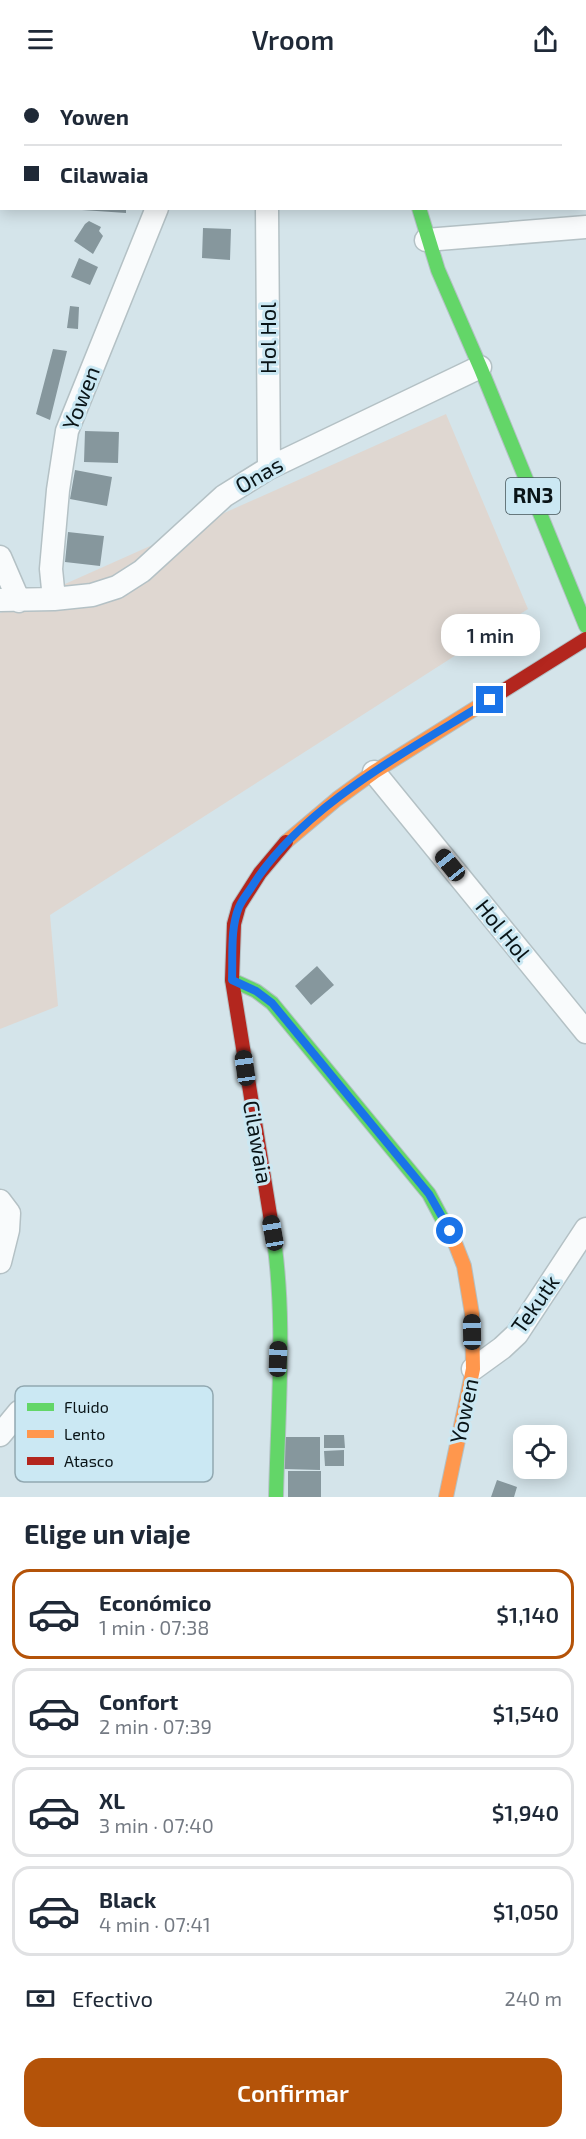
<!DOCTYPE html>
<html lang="es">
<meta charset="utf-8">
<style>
:root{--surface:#fff;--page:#f6f6f7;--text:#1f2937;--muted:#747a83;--line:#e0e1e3;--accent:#b45309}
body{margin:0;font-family:"Exo 2",sans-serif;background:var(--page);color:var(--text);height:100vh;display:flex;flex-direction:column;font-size:22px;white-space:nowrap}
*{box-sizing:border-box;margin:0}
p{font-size:20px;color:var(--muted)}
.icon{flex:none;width:33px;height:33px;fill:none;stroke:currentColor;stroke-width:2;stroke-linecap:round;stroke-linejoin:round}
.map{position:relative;height:1419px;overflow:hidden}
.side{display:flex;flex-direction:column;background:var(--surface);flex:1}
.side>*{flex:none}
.banner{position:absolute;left:0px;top:0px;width:586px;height:132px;box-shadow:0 3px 15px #0003;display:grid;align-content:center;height:132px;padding:0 24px;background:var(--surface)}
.fabs{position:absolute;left:513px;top:1347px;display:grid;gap:12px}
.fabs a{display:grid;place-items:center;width:54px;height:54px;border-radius:12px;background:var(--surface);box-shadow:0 3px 15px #0003;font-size:30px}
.end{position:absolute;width:27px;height:27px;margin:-14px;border:8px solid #1a73e8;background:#fff;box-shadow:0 0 0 3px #fff}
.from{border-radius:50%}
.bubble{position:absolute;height:42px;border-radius:18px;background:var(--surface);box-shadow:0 3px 15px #0003;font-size:20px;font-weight:600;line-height:42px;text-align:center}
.car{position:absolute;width:18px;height:36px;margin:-18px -9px;border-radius:8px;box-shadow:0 0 4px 2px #0007;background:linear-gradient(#222 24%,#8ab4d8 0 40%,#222 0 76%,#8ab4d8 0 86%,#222 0)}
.banner b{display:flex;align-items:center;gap:21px;height:57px;font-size:22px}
.banner b+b{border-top:2px solid var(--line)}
.banner i{width:15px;height:15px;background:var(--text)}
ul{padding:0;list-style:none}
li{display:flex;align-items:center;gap:18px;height:90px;margin:0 12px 9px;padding:0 12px;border:3px solid var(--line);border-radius:18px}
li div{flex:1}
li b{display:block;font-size:22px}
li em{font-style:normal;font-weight:600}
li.selected{border-color:var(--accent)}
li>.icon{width:54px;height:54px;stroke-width:1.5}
h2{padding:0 24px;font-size:27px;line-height:72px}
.pay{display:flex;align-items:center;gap:15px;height:66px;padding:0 24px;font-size:22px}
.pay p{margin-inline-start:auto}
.action{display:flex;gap:12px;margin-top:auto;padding:12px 24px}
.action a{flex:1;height:69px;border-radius:18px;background:var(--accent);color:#fff;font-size:24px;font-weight:600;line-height:69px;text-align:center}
header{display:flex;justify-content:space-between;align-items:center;height:78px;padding:0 24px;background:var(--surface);font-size:27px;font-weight:600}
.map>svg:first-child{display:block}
.green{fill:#dfd7d1}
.building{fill:#86979d}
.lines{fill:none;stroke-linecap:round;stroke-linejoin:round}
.street-casing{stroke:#b4c1c5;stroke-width:25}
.fast-casing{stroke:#b4c1c5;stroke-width:16}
.slow-casing{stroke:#b4c1c5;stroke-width:16}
.jam-casing{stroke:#b4c1c5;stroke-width:16}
.path{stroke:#c8ccce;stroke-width:4;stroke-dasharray:6 3;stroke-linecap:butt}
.street{stroke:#f9fbfc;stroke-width:22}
.fast{stroke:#63d668;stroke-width:14}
.slow{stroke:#ff974d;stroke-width:14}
.jam{stroke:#b3261e;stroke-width:14}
.route{stroke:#1a73e8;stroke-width:8}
.labels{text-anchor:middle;stroke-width:6;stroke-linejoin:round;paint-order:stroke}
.shield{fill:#cbe8f3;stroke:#435459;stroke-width:1.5}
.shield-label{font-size:21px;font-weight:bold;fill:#091417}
.street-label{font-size:22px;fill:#091417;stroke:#cbe8f3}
.key{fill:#cbe8f3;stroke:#91a8b1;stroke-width:1.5}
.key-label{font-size:16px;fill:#091417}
</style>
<header><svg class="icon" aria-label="menu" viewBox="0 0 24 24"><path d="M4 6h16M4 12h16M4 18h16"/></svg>Vroom<svg class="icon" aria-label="share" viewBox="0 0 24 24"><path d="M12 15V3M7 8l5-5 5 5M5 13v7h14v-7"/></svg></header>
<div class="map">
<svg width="586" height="1419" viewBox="0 0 586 1419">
<rect width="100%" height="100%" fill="#d4e4ea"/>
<path class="green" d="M446,336L528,531L50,837L58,928L0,951V535Z"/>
<path class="building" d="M82,130H126V135L82,132Z
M89,143L101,149L99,153L103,158L93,176L74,163L85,146Z
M203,150L231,151L230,182L202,180Z
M79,180L98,189L90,207L71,199Z
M70,228L79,229L78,251L67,250Z
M53,271L67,273L50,342L36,336Z
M85,353L119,354L118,385L84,384Z
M75,392L112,399L107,428L70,421Z
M68,454L104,458L100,488L65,484Z
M317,888L334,907L311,927L295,908Z
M324,1357H344L345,1370H324Z
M284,1359H320V1392L284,1391Z
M344,1372V1388H325L324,1373Z
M288,1393H321V1419H288Z
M497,1402L517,1409L514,1419H491Z"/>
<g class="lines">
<defs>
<path id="street" d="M200,2V0
M267,130L269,390
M426,162L586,149
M0,479L19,523
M54,521L51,491L58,412L67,353L157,130
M0,522L54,521L92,517L117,509L142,493L224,418L269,390L480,289
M374,694L586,954
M0,1123L9,1135L8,1152L0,1184
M473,1291L502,1270L517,1256L586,1151
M0,1357L19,1334"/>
<path id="fast" d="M419,130L438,192L481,291L586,548
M232,902L256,913L272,925L429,1116L455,1165
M271,1143C287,1234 278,1327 276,1419"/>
<path id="slow" d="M398,0V2
M286,764L337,721L374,694L495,618
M446,1419L473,1291L472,1236L464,1188L455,1165"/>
<path id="jam" d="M495,618L586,561
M271,1143L232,902L234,846L239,828L260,795L286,764"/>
</defs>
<use href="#street" class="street-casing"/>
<use href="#fast" class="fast-casing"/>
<use href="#slow" class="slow-casing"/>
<use href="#jam" class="jam-casing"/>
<path class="path" d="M509,2L510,0"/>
<use href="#street" class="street"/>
<use href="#fast" class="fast"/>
<use href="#slow" class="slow"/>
<use href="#jam" class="jam"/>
</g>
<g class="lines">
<path class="route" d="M450,1153L429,1116L272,925L256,913L232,902C233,878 230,851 239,829C242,822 247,816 251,810C301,728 410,672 490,622"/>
</g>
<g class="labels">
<rect class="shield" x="506" y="400" width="54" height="36" rx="4.5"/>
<g class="shield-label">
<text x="533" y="425">RN3</text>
</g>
<g class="street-label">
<text transform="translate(268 260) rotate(-90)" y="8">Hol Hol</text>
<text transform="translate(81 320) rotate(-69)" y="8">Yowen</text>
<text transform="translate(259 397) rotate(-30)" y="8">Onas</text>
<text transform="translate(503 852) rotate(51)" y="8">Hol Hol</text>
<text transform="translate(258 1064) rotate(80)" y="8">Cilawaia</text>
<text transform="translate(535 1226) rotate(-55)" y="8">Tekutk</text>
<text transform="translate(464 1333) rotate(-78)" y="8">Yowen</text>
</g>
</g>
<rect x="15" y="1308" width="198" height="96" rx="9" class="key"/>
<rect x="27" y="1325" width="27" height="8" fill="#63d668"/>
<rect x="27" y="1352" width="27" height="8" fill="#ff974d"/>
<rect x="27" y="1379" width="27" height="8" fill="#b3261e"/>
<g class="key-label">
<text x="64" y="1335">Fluido</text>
<text x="64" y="1362">Lento</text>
<text x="64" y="1389">Atasco</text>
</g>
</svg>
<div class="fabs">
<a><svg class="icon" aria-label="locate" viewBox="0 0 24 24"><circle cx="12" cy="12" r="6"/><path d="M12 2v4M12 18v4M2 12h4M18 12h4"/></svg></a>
</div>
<i class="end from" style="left:450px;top:1153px"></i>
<i class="end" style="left:490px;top:622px"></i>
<div class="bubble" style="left:441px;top:536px;width:99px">1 min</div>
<i class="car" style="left:450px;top:787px;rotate:321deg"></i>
<i class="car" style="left:245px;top:990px;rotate:352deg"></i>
<i class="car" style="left:273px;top:1155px;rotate:350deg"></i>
<i class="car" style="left:472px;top:1254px;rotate:359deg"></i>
<i class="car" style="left:278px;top:1281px;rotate:2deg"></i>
<div class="banner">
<b><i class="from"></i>Yowen</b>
<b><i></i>Cilawaia</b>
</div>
</div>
<section class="side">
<h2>Elige un viaje</h2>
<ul>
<li class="selected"><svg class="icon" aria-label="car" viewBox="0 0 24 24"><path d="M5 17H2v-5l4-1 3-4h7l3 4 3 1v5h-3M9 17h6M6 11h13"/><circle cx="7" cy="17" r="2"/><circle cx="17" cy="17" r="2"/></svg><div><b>Económico</b><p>1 min · 07:38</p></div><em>$1,140</em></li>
<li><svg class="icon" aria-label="car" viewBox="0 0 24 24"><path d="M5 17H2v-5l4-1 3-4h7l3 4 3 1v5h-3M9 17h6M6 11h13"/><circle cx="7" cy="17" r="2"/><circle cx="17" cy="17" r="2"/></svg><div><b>Confort</b><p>2 min · 07:39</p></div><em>$1,540</em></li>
<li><svg class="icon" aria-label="car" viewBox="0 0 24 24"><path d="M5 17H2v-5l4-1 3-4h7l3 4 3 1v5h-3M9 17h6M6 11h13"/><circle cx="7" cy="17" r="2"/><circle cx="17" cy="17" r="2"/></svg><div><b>XL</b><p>3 min · 07:40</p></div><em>$1,940</em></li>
<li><svg class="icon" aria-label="car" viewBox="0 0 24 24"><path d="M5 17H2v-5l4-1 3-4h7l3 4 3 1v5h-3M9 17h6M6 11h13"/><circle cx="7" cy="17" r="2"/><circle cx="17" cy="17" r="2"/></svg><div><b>Black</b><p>4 min · 07:41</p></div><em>$1,050</em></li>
</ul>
<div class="pay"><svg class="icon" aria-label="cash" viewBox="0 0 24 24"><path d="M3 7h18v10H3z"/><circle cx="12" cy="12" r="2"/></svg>Efectivo<p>240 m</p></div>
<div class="action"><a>Confirmar</a></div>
</section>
